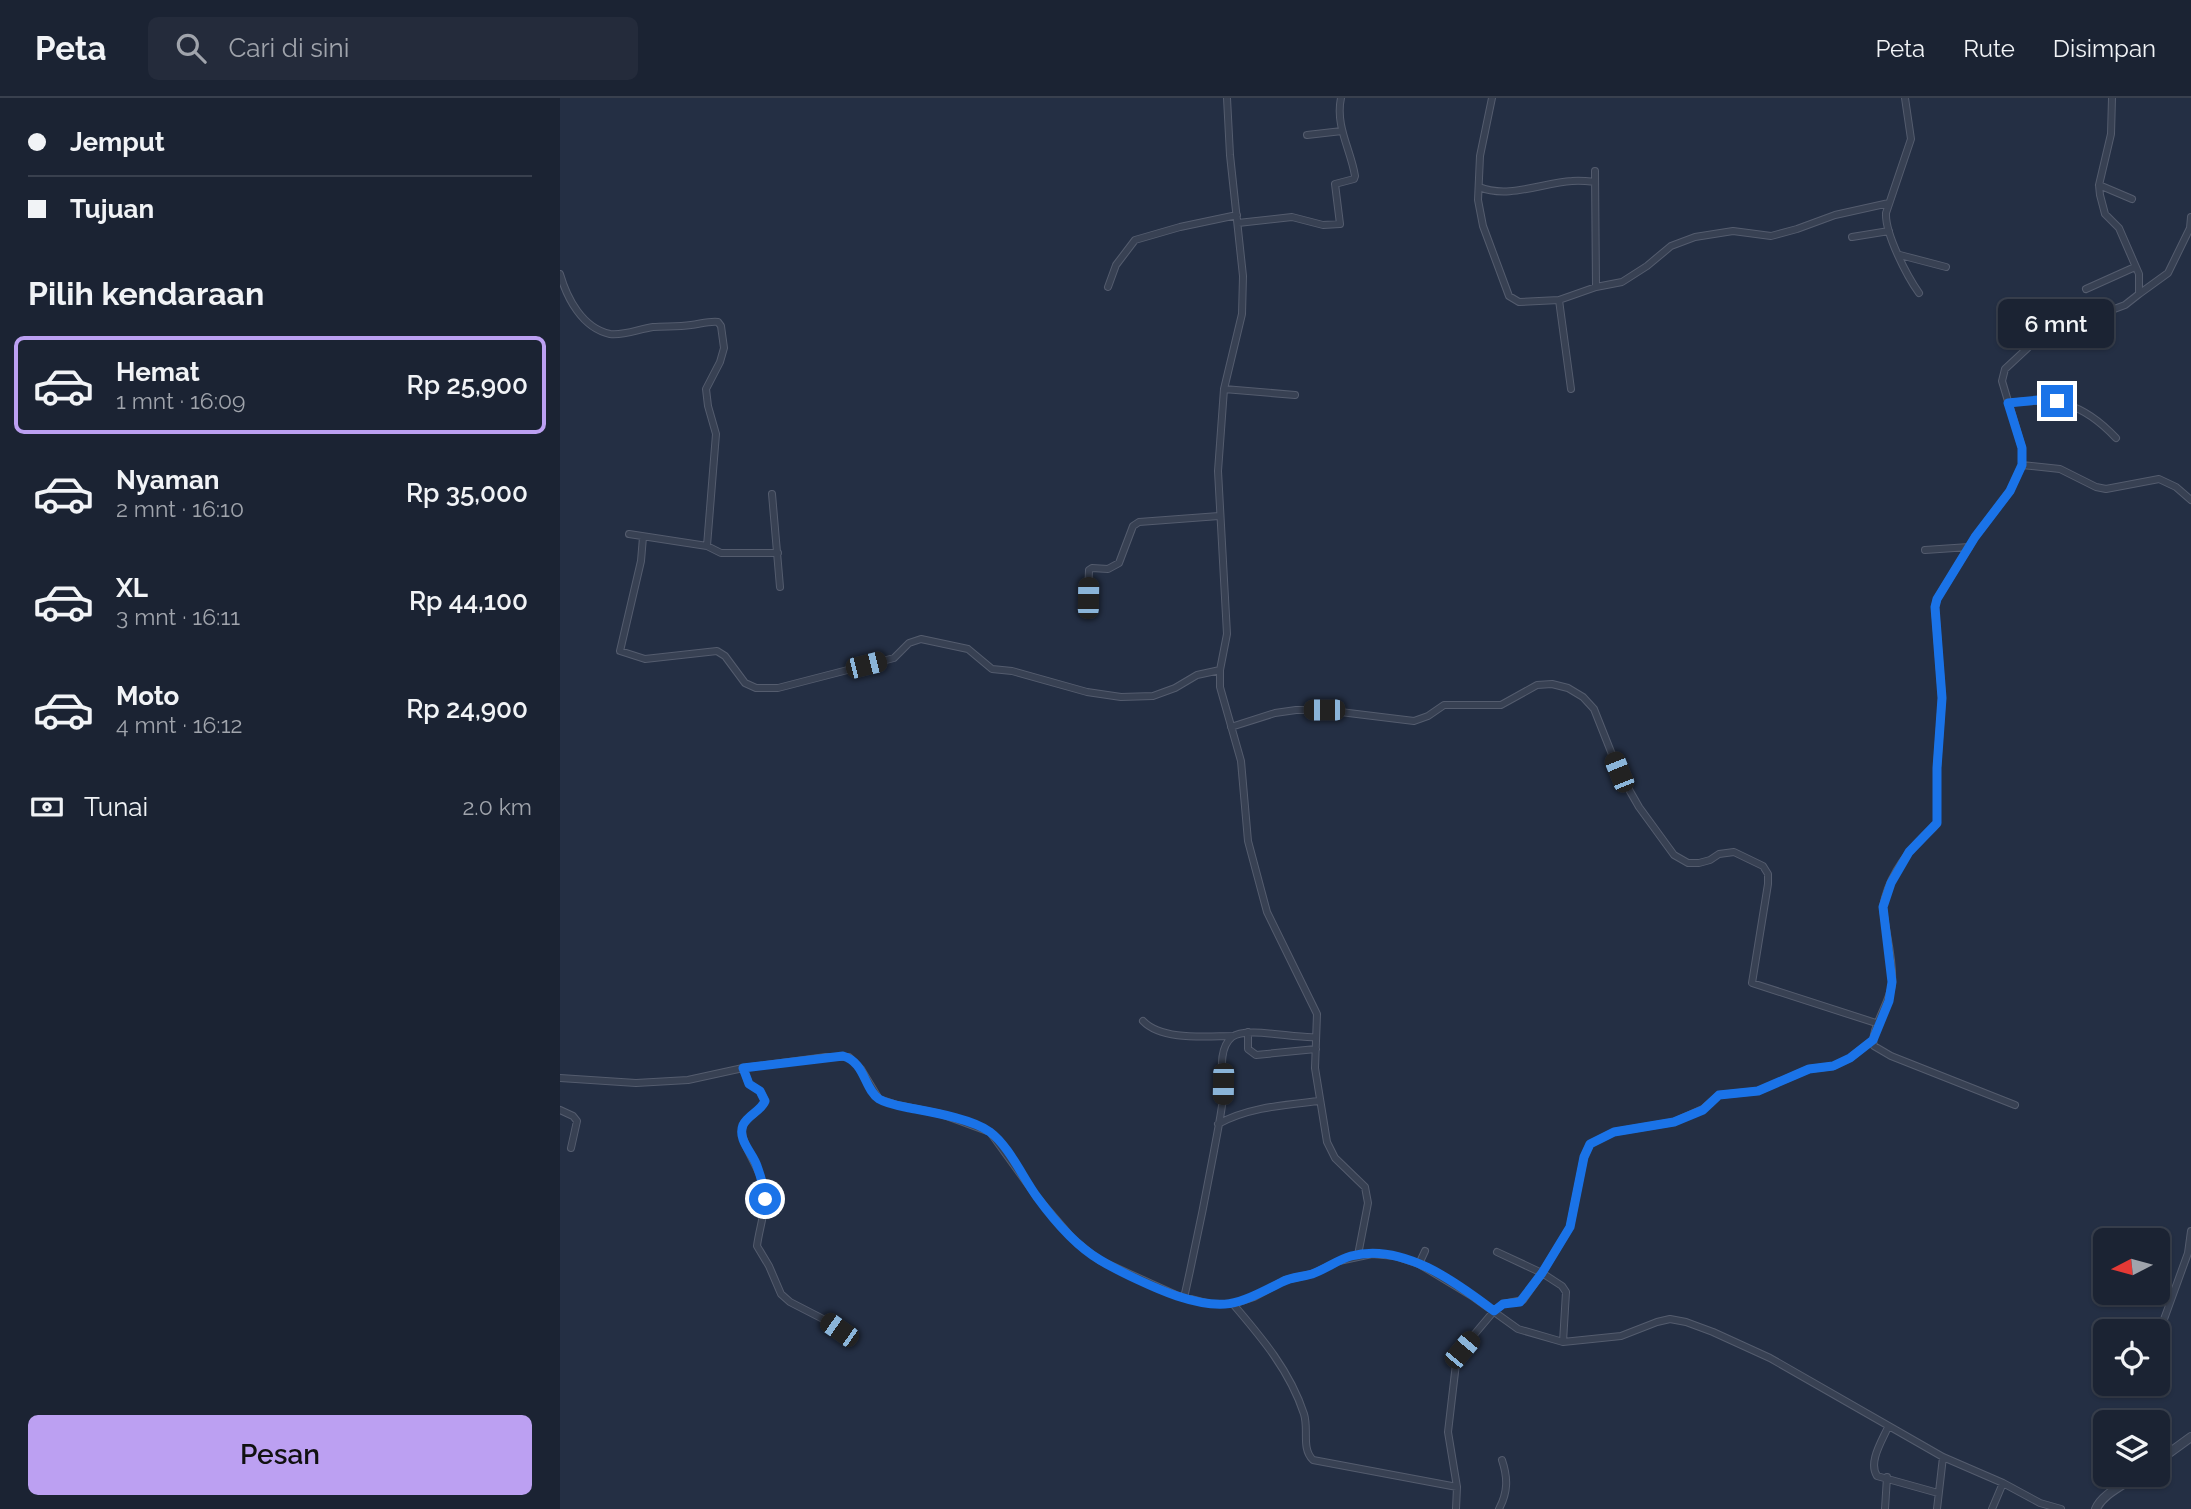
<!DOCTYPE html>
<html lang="id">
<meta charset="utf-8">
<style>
:root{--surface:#1b2333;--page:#242b3b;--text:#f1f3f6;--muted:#a0a4ac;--line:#39404e;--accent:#bca0f2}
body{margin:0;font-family:Raleway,sans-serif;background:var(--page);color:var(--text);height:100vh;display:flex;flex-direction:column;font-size:26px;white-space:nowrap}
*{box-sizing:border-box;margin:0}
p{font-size:23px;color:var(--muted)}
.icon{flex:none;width:38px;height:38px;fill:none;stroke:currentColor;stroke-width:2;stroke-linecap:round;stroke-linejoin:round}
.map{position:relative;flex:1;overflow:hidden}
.details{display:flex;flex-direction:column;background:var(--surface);width:560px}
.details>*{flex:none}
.hud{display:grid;align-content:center;height:154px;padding:0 28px;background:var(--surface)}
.needle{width:46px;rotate:264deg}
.buttons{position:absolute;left:1533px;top:1130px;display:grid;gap:14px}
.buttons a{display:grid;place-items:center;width:77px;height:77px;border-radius:10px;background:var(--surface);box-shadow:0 2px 5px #0004,0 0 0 2px var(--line);font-size:35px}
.end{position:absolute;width:32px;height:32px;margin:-16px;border:9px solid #1a73e8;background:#fff;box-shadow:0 0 0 4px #fff}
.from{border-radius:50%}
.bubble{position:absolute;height:49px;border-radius:10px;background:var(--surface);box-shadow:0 2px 5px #0004,0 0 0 2px var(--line);font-size:23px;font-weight:600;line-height:49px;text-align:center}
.car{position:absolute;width:21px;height:42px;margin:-21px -10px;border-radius:9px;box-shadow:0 0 5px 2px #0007;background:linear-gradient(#222 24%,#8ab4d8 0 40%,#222 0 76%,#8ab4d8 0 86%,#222 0)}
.hud b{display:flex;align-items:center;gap:24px;height:66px;font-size:26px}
.hud b+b{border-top:2px solid var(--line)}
.hud i{width:18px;height:18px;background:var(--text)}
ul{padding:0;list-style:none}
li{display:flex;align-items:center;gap:21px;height:98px;margin:0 14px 10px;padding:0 14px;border:4px solid transparent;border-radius:10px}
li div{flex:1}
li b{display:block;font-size:26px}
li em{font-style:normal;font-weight:600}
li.active{border-color:var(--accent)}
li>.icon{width:63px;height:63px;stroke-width:1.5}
h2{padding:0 28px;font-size:32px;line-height:84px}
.pay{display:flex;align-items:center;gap:18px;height:77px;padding:0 28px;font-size:26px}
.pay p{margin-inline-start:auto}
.button{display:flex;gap:14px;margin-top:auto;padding:14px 28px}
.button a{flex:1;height:80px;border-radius:10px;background:var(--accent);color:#111;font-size:28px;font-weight:600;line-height:80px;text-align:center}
header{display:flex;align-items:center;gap:42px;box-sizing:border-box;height:98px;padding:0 35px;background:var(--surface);border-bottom:2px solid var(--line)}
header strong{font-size:33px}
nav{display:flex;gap:38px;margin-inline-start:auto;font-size:24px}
.search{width:490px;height:63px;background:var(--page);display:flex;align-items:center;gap:18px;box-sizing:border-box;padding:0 24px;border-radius:10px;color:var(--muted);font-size:26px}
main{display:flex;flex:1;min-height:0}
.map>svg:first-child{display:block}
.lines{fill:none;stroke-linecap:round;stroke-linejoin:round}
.minor-casing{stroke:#545c6e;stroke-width:8}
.tertiary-casing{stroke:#545c6e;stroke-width:10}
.minor{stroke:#384153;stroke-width:6}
.tertiary{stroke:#384153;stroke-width:8}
.route{stroke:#1a73e8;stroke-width:9}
</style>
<header>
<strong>Peta</strong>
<div class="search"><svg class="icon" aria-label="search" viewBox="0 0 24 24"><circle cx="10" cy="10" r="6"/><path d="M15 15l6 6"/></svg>Cari di sini</div>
<nav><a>Peta</a><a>Rute</a><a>Disimpan</a></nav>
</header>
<main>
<section class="details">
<div class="hud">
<b><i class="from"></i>Jemput</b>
<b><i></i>Tujuan</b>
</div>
<h2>Pilih kendaraan</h2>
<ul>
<li class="active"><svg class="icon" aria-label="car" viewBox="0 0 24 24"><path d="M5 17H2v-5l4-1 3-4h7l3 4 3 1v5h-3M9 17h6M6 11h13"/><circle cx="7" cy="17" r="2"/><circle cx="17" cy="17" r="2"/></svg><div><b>Hemat</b><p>1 mnt · 16:09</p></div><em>Rp 25,900</em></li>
<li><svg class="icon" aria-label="car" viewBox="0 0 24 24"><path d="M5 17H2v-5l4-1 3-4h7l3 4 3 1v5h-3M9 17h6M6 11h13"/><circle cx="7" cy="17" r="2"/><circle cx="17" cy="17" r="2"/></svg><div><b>Nyaman</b><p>2 mnt · 16:10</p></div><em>Rp 35,000</em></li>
<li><svg class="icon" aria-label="car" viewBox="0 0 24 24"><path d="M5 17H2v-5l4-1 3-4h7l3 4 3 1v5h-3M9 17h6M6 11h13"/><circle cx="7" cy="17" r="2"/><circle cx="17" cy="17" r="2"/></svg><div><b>XL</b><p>3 mnt · 16:11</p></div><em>Rp 44,100</em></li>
<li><svg class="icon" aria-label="car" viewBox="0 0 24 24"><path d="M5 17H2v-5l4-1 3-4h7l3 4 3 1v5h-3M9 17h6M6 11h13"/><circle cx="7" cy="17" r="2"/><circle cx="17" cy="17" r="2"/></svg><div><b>Moto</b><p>4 mnt · 16:12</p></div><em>Rp 24,900</em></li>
</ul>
<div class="pay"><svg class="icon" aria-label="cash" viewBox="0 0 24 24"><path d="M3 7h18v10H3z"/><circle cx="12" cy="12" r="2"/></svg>Tunai<p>2.0 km</p></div>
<div class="button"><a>Pesan</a></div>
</section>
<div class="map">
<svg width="1631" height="1411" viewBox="0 0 1631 1411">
<rect width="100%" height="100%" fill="#242f44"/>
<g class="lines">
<defs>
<path id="minor" d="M667,0L670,57L683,178L682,216L664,291L658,373L667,536L660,572V589L681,663L688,743L707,814L757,916L755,970L767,1044L775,1060L805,1089L808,1105L798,1157
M932,0L920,58L918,102L923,128L949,198L959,204L999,202L1036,189L1062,184L1087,168L1111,148L1135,139L1173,133L1211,138L1237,131L1275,117L1329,105
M1345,0L1351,41L1326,115C1325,136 1347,178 1359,195
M747,37L782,33
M1035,73L1036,189
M1539,87L1572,101
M919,89C948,101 982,85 1012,83C1020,82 1027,83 1035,84
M678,125L732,119L763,127L780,126L775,86L794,81L795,78C791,52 775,28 781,0
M1292,139L1329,133
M1340,157L1386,169
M0,176C7,200 22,230 50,236C63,238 79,231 93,229C105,228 118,229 131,227C140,226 149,223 158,224L161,228L164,250L160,264L146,291L148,308L156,336L147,448
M548,189L556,167L575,142L620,129L677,117
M1526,191L1575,169
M1579,196L1608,175L1630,130L1631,119
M999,202L1011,291
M664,291L735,297
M1448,305C1496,299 1522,304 1556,340
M1462,367L1500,371L1536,389L1546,391L1599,381L1616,389L1631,402
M212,396L220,489
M69,436L147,448L161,455H218
M83,439L81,463L60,553L85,561L157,553L165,558L185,585L196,590H218L334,560L349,545L361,541L408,551L432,571L452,573L527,594L561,599L593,598L615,590L637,577L660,572
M1365,452L1409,449
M528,500L529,472L532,470L548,471L559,465L573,428L579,424L659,418
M671,629L715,615L736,612H764L854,623L868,618L884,607H941L977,587L992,586L1008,590L1023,599L1034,611L1059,674L1079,709L1114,757L1128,765H1139L1150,762L1159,756L1174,754L1203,768L1208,776V786L1192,885L1319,926
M583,923C602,943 647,938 673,938
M688,934V951L696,957L756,951
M183,970L189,986L200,993L205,1003C201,1014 183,1019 182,1032C181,1045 198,1068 202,1083C209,1107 200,1125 197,1148L209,1168L221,1196L230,1204L265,1222L280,1232
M0,980L76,985L128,982L183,970L266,959H289L301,971L319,1001L337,1007L381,1016L430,1034L477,1099L513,1141L539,1162L616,1197L651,1206H673L694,1199L725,1182L752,1176L779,1163L812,1156L835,1158L859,1166L912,1198L958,1231L1003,1244L1061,1238L1097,1224L1110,1221L1126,1224L1153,1234L1210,1260L1383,1359L1443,1385L1480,1405L1501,1411
M1455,1007L1331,958L1314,948C1309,933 1330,905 1332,886C1334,861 1325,834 1323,809C1327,784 1343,759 1361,741C1366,735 1373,732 1377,725V670L1382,600L1375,509L1377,501L1415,439L1450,393L1462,367V350L1442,283L1445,271L1472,246L1495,233L1565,207L1579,196V176L1559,130L1545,116L1540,97L1539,87L1551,36L1552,0
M0,1012L13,1018L17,1023L11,1050
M658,1026C689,1009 725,1007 759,1003
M859,1166L865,1153
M624,1200C635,1151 645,1102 654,1053C657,1036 661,1018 663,1000C664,982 656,952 672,939C686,928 736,941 756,939
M673,1206C702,1240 730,1273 744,1316C749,1332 741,1350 753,1362L897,1389
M1603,1224L1628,1155L1631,1133
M1003,1244L1006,1194L1002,1188L982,1175L1010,1129L1024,1059L1030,1046L1054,1034L1114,1024L1143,1011L1159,997L1198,993L1249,971L1274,968L1290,960L1313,942
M1328,1329C1322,1343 1308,1364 1317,1378L1378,1395
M896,1411L897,1389L888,1334L897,1257L934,1213L943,1206L963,1202L982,1175L937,1154
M939,1411C948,1394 948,1380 942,1362
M1325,1411L1327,1379
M1377,1411L1383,1359
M1432,1411L1443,1385"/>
<path id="tertiary" d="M1598,1363L1631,1339
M1536,1411C1542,1396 1564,1387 1577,1377"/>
</defs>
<use href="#minor" class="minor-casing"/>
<use href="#tertiary" class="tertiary-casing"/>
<use href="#minor" class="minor"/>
<use href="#tertiary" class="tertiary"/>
</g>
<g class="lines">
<path class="route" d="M205,1101C204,1089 201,1079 197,1068C193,1055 177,1042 183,1027C188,1017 201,1013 205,1003L200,993L189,986L183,970L283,958C305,964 304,991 319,1001C327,1006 340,1008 350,1010C371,1014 413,1021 430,1034C449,1048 463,1080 477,1099C493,1121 516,1148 540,1162C558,1173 596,1191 617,1198C666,1214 678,1206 722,1184C731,1179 742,1179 752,1176C766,1171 777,1162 791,1158C842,1144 896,1184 934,1213L943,1206L960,1204L982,1175L1010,1129L1024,1059L1030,1046L1054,1034L1114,1024L1143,1012L1159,997L1198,993L1249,971L1273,968L1290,960L1313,942L1329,903L1332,884L1323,809L1331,785L1349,754L1377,725V670L1382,600L1375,509L1377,501L1415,439L1450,393L1462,367V350L1448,305L1478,302L1497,303"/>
</g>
</svg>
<div class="buttons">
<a><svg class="needle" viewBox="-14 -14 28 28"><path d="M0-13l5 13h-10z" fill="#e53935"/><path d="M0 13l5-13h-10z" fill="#a0a4ac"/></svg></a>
<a><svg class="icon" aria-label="locate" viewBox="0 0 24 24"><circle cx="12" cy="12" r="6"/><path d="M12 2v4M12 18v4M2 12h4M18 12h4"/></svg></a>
<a><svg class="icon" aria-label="layers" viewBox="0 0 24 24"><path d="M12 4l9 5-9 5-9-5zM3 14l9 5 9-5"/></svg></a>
</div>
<i class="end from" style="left:205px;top:1101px"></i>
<i class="end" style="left:1497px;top:303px"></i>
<div class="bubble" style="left:1438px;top:201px;width:116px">6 mnt</div>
<i class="car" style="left:528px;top:500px;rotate:1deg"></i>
<i class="car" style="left:306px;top:567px;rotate:76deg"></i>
<i class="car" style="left:764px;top:612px;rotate:270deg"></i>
<i class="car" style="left:1059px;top:674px;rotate:338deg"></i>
<i class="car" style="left:663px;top:986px;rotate:181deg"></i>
<i class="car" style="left:279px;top:1232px;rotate:305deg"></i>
<i class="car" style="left:902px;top:1252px;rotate:40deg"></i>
</div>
</main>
